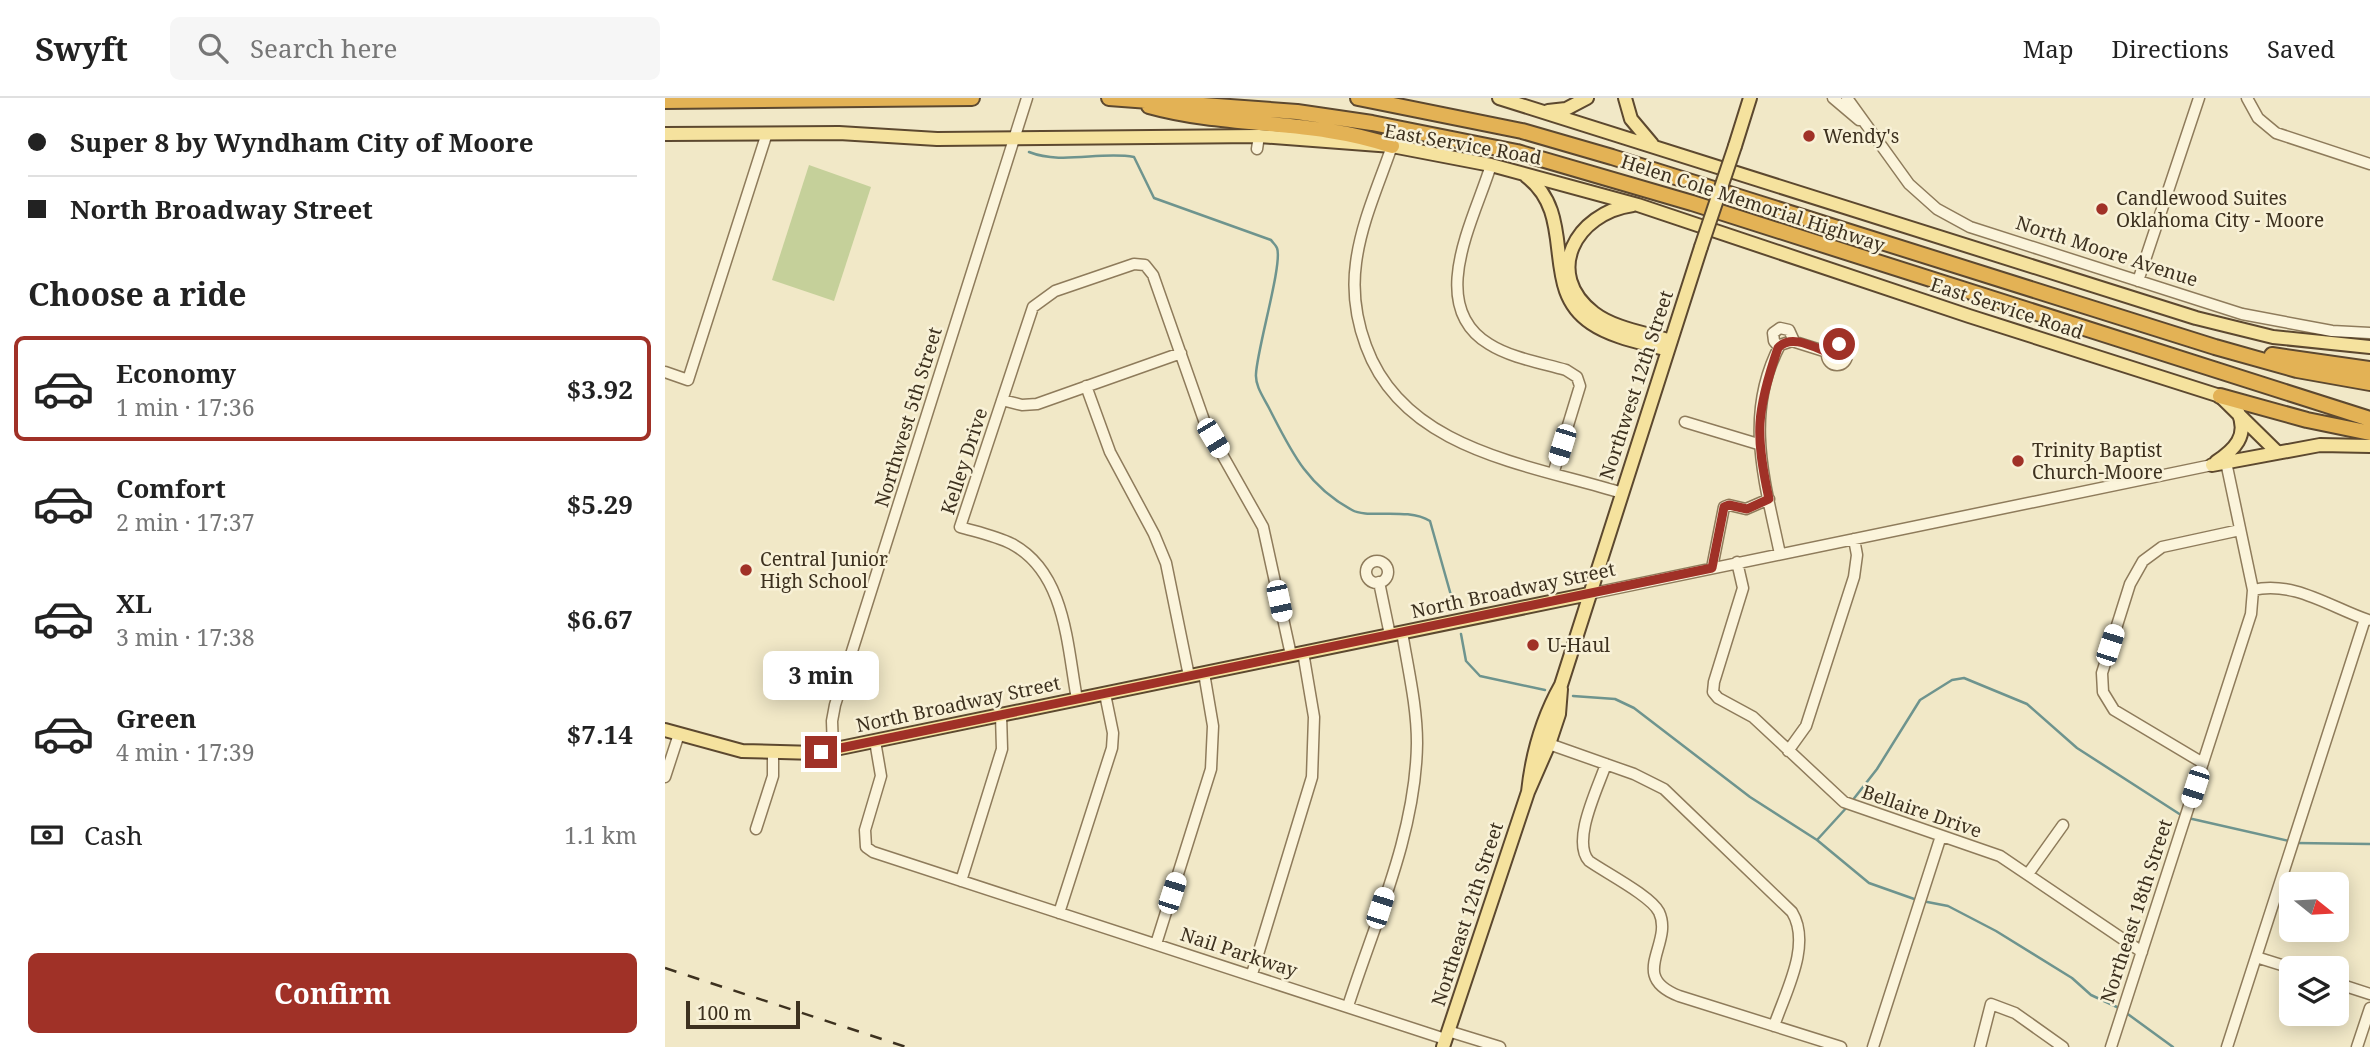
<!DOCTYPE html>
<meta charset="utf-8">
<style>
:root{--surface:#fff;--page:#f6f6f6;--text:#222;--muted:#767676;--line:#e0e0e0;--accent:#a03127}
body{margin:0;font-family:"Noto Serif",serif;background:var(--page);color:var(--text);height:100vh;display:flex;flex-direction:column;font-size:26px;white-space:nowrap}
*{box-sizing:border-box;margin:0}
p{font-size:23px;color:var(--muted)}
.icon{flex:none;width:38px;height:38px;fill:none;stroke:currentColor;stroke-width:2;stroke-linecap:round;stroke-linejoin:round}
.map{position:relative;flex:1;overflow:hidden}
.panel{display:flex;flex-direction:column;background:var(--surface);width:665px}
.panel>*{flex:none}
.hud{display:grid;align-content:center;height:154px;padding:0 28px;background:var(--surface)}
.needle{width:46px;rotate:108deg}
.controls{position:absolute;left:1614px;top:774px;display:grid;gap:14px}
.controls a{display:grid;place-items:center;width:70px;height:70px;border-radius:10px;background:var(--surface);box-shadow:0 4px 18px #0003;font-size:35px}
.scale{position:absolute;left:21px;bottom:18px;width:114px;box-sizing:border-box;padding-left:7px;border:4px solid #3d311f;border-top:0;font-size:19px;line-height:24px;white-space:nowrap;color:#3d311f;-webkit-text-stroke:5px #f8f1d7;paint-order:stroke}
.end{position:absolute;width:32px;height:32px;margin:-16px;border:9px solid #a03127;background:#fff;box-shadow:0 0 0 4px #fff}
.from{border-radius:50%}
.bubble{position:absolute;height:49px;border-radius:10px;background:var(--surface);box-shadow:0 4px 18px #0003;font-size:23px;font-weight:700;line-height:49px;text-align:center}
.car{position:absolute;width:21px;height:42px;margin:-21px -10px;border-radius:9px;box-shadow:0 0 5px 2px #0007;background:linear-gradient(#fff 24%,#345 0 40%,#fff 0 76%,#345 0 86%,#fff 0)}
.hud b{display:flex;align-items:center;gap:24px;height:66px;font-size:26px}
.hud b+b{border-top:2px solid var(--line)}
.hud i{width:18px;height:18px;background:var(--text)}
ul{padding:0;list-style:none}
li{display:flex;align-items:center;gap:21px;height:105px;margin:0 14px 10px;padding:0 14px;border:4px solid transparent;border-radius:10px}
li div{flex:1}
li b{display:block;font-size:26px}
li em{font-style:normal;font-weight:700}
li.current{border-color:var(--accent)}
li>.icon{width:63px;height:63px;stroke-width:1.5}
h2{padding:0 28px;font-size:32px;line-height:84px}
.pay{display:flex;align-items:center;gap:18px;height:77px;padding:0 28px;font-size:26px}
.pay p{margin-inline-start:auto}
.primary-button{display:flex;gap:14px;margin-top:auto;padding:14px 28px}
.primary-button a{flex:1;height:80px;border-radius:10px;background:var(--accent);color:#fff;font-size:28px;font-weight:700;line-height:80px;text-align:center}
header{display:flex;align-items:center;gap:42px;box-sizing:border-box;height:98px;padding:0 35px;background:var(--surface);border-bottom:2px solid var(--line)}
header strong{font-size:33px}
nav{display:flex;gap:38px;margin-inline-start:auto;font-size:24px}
.search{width:490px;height:63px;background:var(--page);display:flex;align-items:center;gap:18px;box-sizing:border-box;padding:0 24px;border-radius:10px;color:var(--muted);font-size:26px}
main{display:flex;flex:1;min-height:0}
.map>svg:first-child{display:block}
.garden{fill:#c5d09a}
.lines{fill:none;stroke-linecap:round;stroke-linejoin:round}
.stream{stroke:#6e948e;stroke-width:2.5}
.minor-casing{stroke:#8e7b5b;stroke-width:13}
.major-casing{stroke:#5c482f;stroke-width:16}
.highway-casing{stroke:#5c482f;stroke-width:18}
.minor{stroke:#fbf4db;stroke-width:10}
.major{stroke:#f5e29e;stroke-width:12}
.highway{stroke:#e3b255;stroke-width:14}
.rail{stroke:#3d311f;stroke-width:2.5;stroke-dasharray:12 12;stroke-linecap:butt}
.major-bridge-casing{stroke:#5c482f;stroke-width:16;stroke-linecap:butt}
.major-bridge{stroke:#f5e29e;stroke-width:12}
.route{stroke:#a03127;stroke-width:9}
.poi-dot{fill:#a03127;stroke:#f8f1d7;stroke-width:2.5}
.labels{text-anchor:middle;stroke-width:5;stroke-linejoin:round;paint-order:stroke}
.poi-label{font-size:19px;fill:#3d311f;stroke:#f8f1d7;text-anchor:start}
.street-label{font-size:19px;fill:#3d311f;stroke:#f8f1d7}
</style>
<header>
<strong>Swyft</strong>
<div class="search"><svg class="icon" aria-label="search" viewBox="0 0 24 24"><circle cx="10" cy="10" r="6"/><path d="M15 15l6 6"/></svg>Search here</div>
<nav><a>Map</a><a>Directions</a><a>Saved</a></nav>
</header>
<main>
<section class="panel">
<div class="hud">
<b><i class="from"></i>Super 8 by Wyndham City of Moore</b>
<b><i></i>North Broadway Street</b>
</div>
<h2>Choose a ride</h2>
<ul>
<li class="current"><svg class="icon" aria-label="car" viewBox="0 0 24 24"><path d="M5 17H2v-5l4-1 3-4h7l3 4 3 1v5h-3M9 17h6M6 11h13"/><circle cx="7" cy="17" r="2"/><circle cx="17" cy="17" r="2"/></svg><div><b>Economy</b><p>1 min · 17:36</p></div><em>$3.92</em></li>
<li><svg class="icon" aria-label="car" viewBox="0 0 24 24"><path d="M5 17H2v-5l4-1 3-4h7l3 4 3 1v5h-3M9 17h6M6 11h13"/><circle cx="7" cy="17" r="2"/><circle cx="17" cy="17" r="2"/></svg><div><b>Comfort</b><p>2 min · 17:37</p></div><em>$5.29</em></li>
<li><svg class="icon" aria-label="car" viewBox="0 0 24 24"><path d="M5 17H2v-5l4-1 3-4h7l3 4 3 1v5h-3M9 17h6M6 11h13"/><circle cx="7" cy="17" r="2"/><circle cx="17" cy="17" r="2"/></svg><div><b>XL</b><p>3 min · 17:38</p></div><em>$6.67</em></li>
<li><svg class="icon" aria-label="car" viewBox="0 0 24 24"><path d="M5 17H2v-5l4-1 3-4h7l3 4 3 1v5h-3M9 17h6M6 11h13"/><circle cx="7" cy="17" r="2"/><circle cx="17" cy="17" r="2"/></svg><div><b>Green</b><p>4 min · 17:39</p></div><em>$7.14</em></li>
</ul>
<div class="pay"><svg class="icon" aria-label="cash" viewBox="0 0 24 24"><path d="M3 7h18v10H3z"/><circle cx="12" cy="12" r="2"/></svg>Cash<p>1.1 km</p></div>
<div class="primary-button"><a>Confirm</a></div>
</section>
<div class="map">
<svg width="1705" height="949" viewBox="0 0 1705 949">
<rect width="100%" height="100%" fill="#f1e8c7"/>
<path class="garden" d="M144,67L206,89L169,203L107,182Z"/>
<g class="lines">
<path class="stream" d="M364,54C397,67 435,53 469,59L489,100L606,142C608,145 611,147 612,150C618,165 592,251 591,276C590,288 599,300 604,310C626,353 642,388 687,412C702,421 742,409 765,423L789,508
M796,536L801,563L815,578L880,592
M908,598L950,601L969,610L1085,699L1152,742L1204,785L1252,802L1283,808L1331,833L1407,880L1426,897L1454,910
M1187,703L1212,671L1255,602L1287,582L1299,580L1362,606L1412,650L1516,717
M1523,720L1624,743
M1152,742L1183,708
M1631,745L1705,746
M1460,914L1508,949"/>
<defs>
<path id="minor" d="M1168,0L1194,22
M1182,0L1244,86L1272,111L1305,129L1577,216L1667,233L1705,235
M1582,0L1593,20L1611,35L1705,66
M727,48C714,86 696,125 691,165C687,194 691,221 701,248C739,353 864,366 957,395
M592,51L594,38
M826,67C810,120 760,207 824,246C846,260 877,265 901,272L912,279L915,288L889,373
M1473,183L1534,0
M1162 257a10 10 0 1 1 20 0a10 10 0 1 1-20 0Z
M1114,249L1109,243L1108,235L1115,230L1124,232L1129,243
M0,274L23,282L102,35
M421,288L445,354L489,436L501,465L524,578
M337,302L357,307L372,306L516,255
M1020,324L1093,346
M1115,456C1100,384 1078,317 1115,247L1127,243L1162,254
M701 474a11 11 0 1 1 22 0a11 11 0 1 1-22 0Z
M1072,464L1078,490L1049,584L1048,594L1053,600L1088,619L1179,704L1335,758L1477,854
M1047,470L1059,409L1064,407L1081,411L1104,401
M714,484L725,537
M1588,492C1628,482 1667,510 1703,522
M924,496L1547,367
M412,601C402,548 401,475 347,446C331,438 312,434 295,429L368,209L390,193L469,166L480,167L488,177L541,328L598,429L626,557
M210,643L216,678L200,732L201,749L208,754L780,941
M884,646L969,676L999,691L1127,814C1147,847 1120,895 1109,928
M168,651L167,623L170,607L362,0
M1123,653L1141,628L1189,479L1192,457L1189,441
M1538,665L1449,612L1438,594L1437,575L1465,486L1478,463L1497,449L1575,432
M941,666C933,690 906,743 924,763C941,775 986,798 994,814C1009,846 962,878 1014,898L1176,949
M0,679L14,636
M91,731L108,678V656
M1363,776L1398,727
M296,783L337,651L336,617
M394,815L447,650L448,635L440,596
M491,846L546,671L548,628L539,575
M1591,859L1626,870
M587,876L647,679L649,619L638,554
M1671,885L1705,896
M683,908C710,824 751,735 752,645C752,608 743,571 737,534
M783,933L835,949
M1208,949L1276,738
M1315,949L1326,906L1350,915L1398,949
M1446,949L1586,516L1588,492L1561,364
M1562,949L1700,521
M1692,949L1705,910"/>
<path id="major" d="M834,0L1531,220L1608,239L1705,249
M960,0L966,21L987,46
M883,13L901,11L922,0
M0,36L174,35L272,41L594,38L727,48L826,67L973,107L1304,218L1555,298L1612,354
M1070,48L1085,0
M861,78C914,118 873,190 926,225C948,240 979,245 1003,252
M968,107C910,115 878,176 929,215C950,231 982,235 1006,243
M1551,364C1569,352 1584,338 1573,314
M1547,367L1655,347L1705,348
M0,632L77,653L151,655L924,496
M863,694C867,656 877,621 896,587L1036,149
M778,949L863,694L884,646L894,616L896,591"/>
<path id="highway" d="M444,0L632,14L707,25L852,54L1027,105L1705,321
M693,0L857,33L947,59L1550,249L1632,272L1705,285
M0,3L307,0
M484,8C563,30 650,21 727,48
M1607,257L1705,271
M1555,298L1642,322L1705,335"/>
</defs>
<use href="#minor" class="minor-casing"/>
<use href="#major" class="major-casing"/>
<use href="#highway" class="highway-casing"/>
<use href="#minor" class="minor"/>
<use href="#major" class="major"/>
<use href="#highway" class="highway"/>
<path class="rail" d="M0,870L241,949"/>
<defs>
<path id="major-bridge" d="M1036,149L1070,48"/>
</defs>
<use href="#major-bridge" class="major-bridge-casing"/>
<use href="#major-bridge" class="major-bridge"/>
</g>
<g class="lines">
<path class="route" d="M156,654L1047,470L1059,409L1064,407L1082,411L1104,401C1090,336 1091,314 1113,250C1125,236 1147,248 1162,254L1167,247L1174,246"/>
</g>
<g class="poi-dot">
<circle cx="1144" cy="38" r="7"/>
<circle cx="1437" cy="111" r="7"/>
<circle cx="1353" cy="363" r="7"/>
<circle cx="81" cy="472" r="7"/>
<circle cx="868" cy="547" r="7"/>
</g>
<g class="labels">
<g class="poi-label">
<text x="1158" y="45">Wendy's</text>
<text x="1451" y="107">Candlewood Suites<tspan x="1451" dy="22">Oklahoma City - Moore</tspan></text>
<text x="1367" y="359">Trinity Baptist<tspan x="1367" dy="22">Church-Moore</tspan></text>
<text x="95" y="468">Central Junior<tspan x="95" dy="22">High School</tspan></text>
<text x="882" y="554">U-Haul</text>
</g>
<g class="street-label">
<text transform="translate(798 46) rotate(10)" y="7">East Service Road</text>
<text transform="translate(1088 105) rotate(18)" y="7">Helen Cole Memorial Highway</text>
<text transform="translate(1442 153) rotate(18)" y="7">North Moore Avenue</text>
<text transform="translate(1342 210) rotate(18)" y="7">East Service Road</text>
<text transform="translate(971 287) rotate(-72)" y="7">Northwest 12th Street</text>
<text transform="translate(243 319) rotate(-73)" y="7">Northwest 5th Street</text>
<text transform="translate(299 363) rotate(-72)" y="7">Kelley Drive</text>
<text transform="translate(848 492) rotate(-12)" y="7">North Broadway Street</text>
<text transform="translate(293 606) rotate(-12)" y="7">North Broadway Street</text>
<text transform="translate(1257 713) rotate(19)" y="7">Bellaire Drive</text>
<text transform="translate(1471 813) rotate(-72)" y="7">Northeast 18th Street</text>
<text transform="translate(802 816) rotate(-72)" y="7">Northeast 12th Street</text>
<text transform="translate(574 854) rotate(18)" y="7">Nail Parkway</text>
</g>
</g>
</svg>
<div class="controls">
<a><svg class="needle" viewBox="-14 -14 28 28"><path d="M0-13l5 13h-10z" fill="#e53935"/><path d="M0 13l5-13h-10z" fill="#767676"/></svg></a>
<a><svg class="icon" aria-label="layers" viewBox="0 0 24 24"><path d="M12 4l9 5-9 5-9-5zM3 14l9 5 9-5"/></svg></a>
</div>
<div class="scale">100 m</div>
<i class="end from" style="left:1174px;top:246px"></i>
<i class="end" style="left:156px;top:654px"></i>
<div class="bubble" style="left:98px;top:553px;width:116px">3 min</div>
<i class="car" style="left:548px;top:340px;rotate:149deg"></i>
<i class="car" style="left:897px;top:347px;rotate:197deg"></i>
<i class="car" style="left:614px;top:503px;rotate:168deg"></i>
<i class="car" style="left:1445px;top:547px;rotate:18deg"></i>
<i class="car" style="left:1530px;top:689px;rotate:198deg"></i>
<i class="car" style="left:507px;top:795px;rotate:18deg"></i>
<i class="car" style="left:715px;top:810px;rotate:18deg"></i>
</div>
</main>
